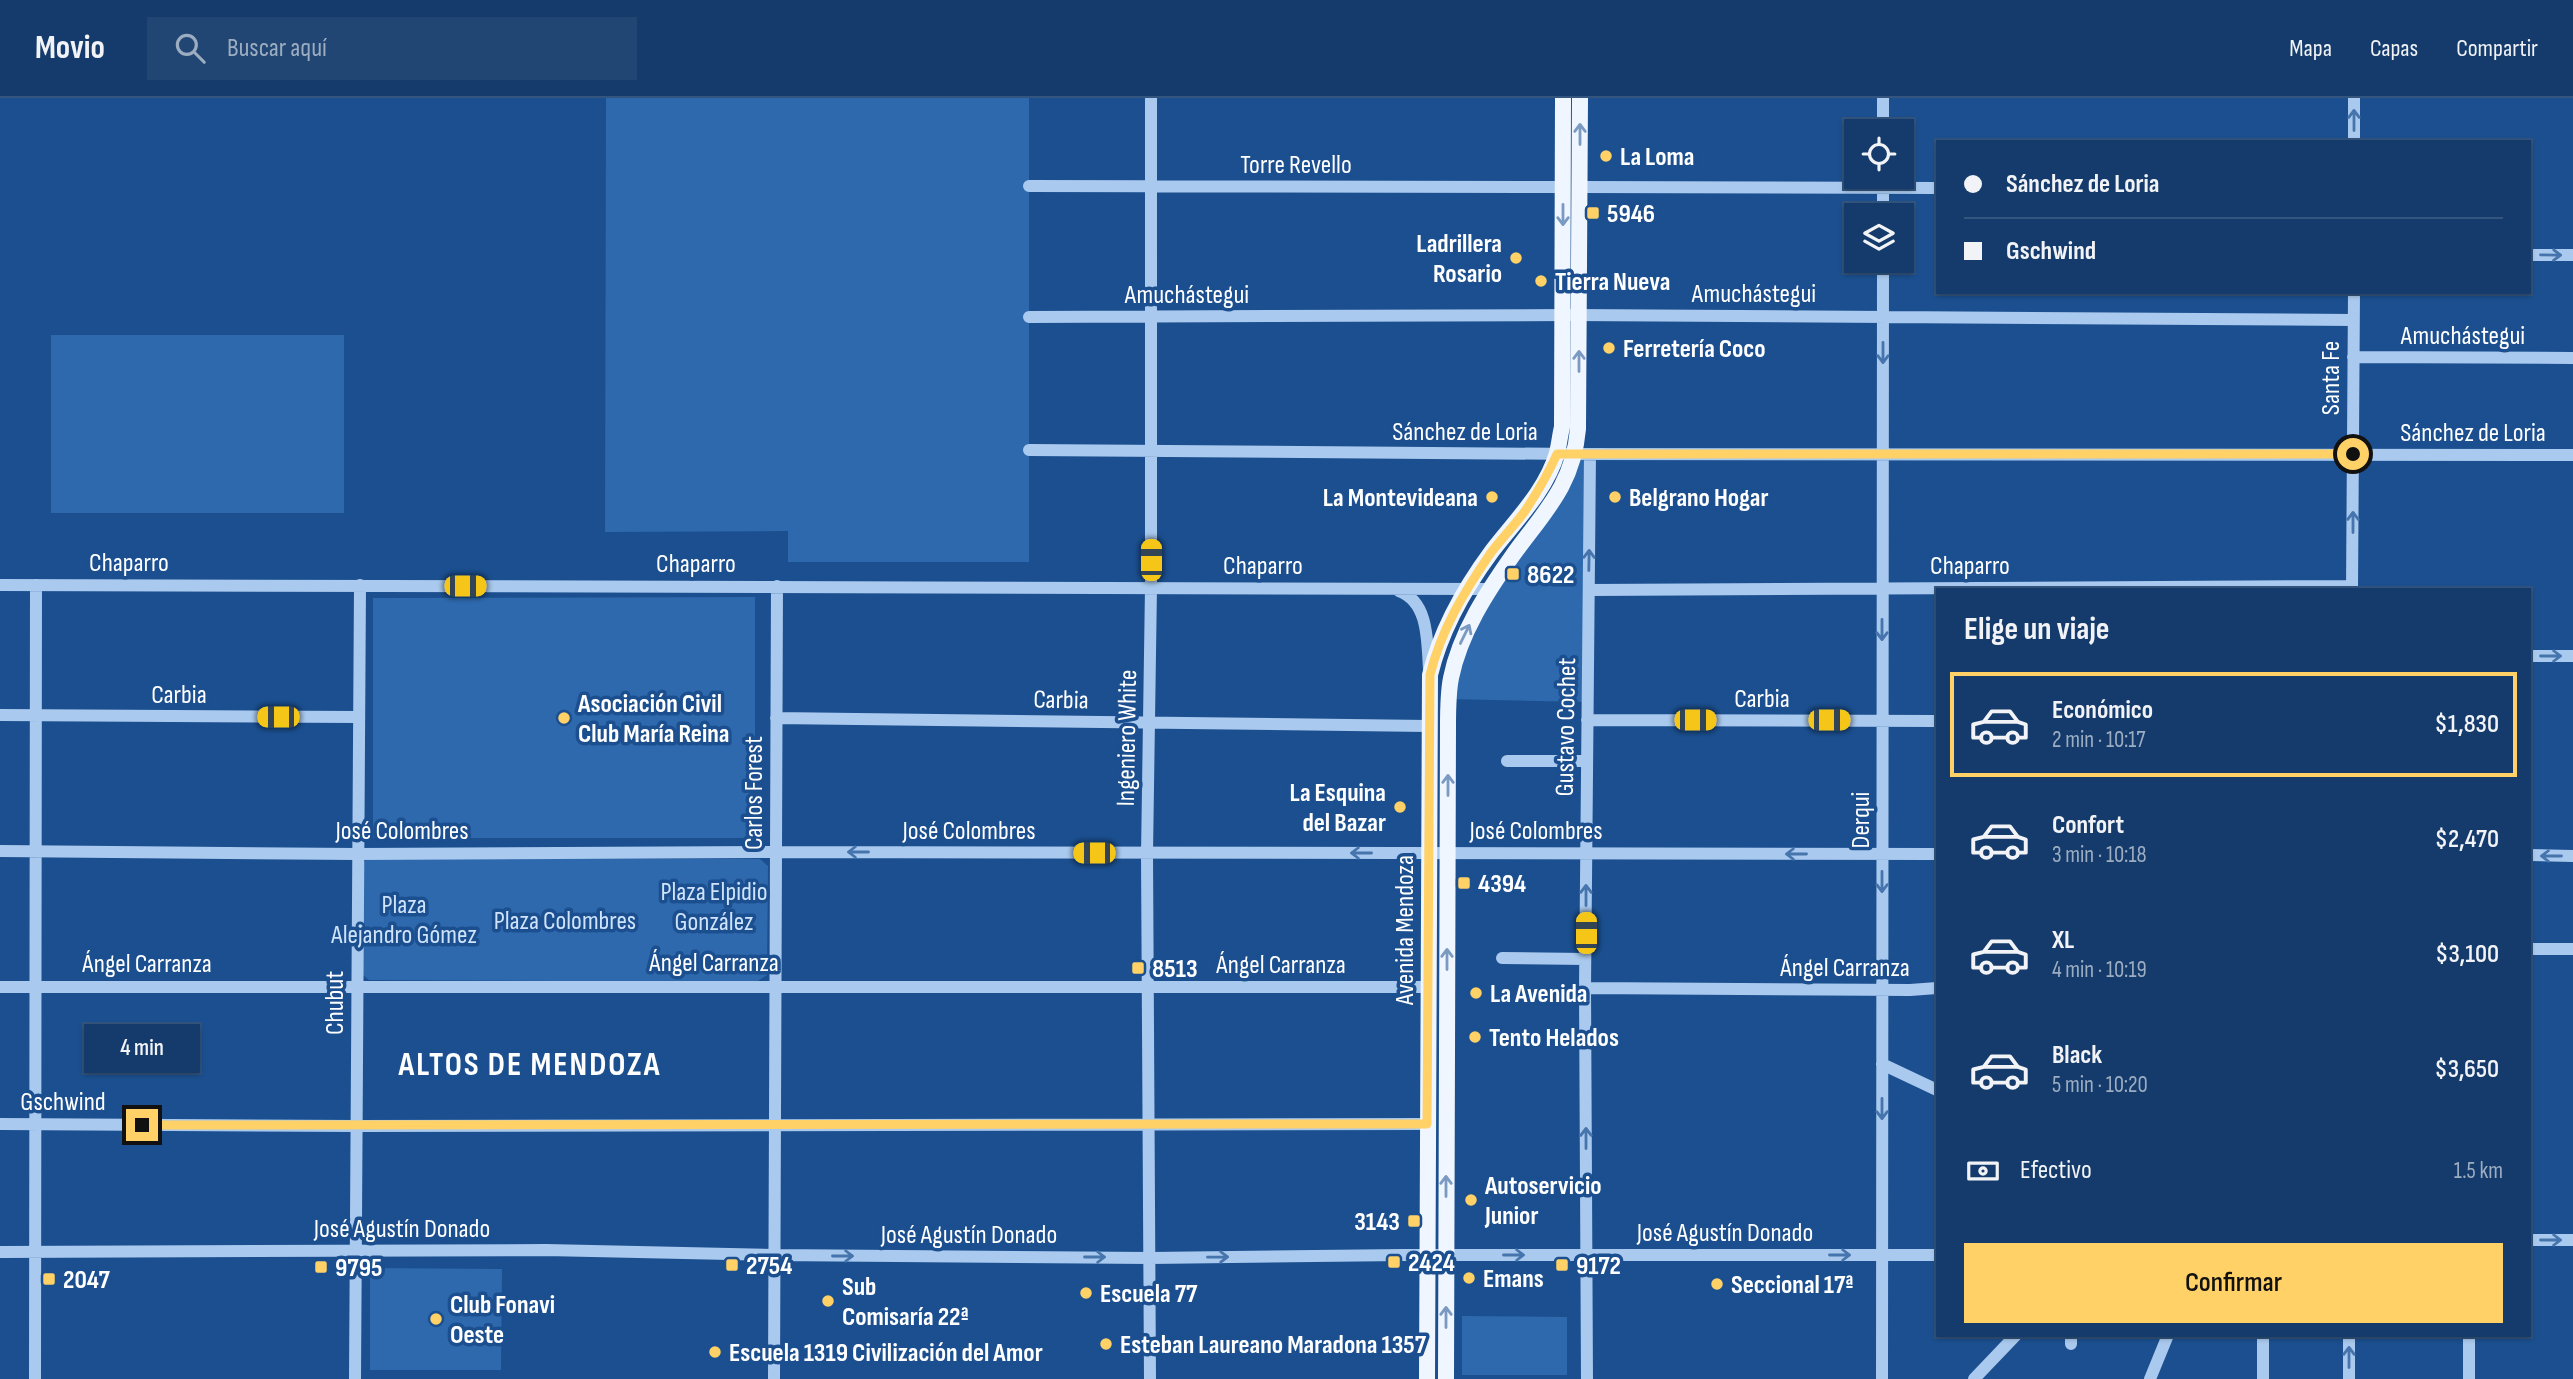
<!DOCTYPE html>
<html lang="es">
<meta charset="utf-8">
<style>
:root{--surface:#143b6b;--page:#214673;--text:#f1f3f6;--muted:#9dadc1;--line:#33557e;--accent:#ffd166}
body{margin:0;font-family:"Sofia Sans Condensed",sans-serif;background:var(--page);color:var(--text);height:100vh;display:flex;flex-direction:column;font-size:26px;white-space:nowrap}
*{box-sizing:border-box;margin:0}
p{font-size:23px;color:var(--muted)}
.icon{flex:none;width:38px;height:38px;fill:none;stroke:currentColor;stroke-width:2;stroke-linecap:round;stroke-linejoin:round}
.map{position:relative;flex:1;overflow:hidden}
.details{position:absolute;left:1936px;top:490px;width:595px;height:749px;display:flex;flex-direction:column;background:var(--surface);border-radius:0px;box-shadow:0 2px 5px #0004,0 0 0 2px var(--line)}
.details>*{flex:none}
.guide{position:absolute;left:1936px;top:42px;width:595px;height:154px;border-radius:0px;box-shadow:0 2px 5px #0004,0 0 0 2px var(--line);display:grid;align-content:center;height:154px;padding:0 28px;background:var(--surface)}
.buttons{position:absolute;left:1844px;top:21px;display:grid;gap:14px}
.buttons a{display:grid;place-items:center;width:70px;height:70px;border-radius:0px;background:var(--surface);box-shadow:0 2px 5px #0004,0 0 0 2px var(--line);font-size:35px}
.end{position:absolute;width:32px;height:32px;margin:-16px;border:9px solid #ffd166;background:#111;box-shadow:0 0 0 4px #111}
.from{border-radius:50%}
.bubble{position:absolute;height:49px;border-radius:0px;background:var(--surface);box-shadow:0 2px 5px #0004,0 0 0 2px var(--line);font-size:23px;font-weight:600;line-height:49px;text-align:center}
.car{position:absolute;width:21px;height:42px;margin:-21px -10px;border-radius:9px;box-shadow:0 0 5px 2px #0007;background:linear-gradient(#f5c518 24%,#345 0 40%,#f5c518 0 76%,#345 0 86%,#f5c518 0)}
.guide b{display:flex;align-items:center;gap:24px;height:66px;font-size:26px}
.guide b+b{border-top:2px solid var(--line)}
.guide i{width:18px;height:18px;background:var(--text)}
ul{padding:0;list-style:none}
li{display:flex;align-items:center;gap:21px;height:105px;margin:0 14px 10px;padding:0 14px;border:4px solid transparent;border-radius:0px}
li div{flex:1}
li b{display:block;font-size:26px}
li em{font-style:normal;font-weight:600}
li.active{border-color:var(--accent)}
li>.icon{width:63px;height:63px;stroke-width:1.5}
h2{padding:0 28px;font-size:32px;line-height:84px}
.pay{display:flex;align-items:center;gap:18px;height:77px;padding:0 28px;font-size:26px}
.pay p{margin-inline-start:auto}
.primary-button{display:flex;gap:14px;margin-top:auto;padding:14px 28px}
.primary-button a{flex:1;height:80px;border-radius:0px;background:var(--accent);color:#111;font-size:28px;font-weight:600;line-height:80px;text-align:center}
header{display:flex;align-items:center;gap:42px;box-sizing:border-box;height:98px;padding:0 35px;background:var(--surface);border-bottom:2px solid var(--line)}
header strong{font-size:33px}
nav{display:flex;gap:38px;margin-inline-start:auto;font-size:24px}
.search{width:490px;height:63px;background:var(--page);display:flex;align-items:center;gap:18px;box-sizing:border-box;padding:0 24px;border-radius:0px;color:var(--muted);font-size:26px}
.map>svg:first-child{display:block}
.green{fill:#2e69ad}
.lines{fill:none;stroke-linecap:round;stroke-linejoin:round}
.minor{stroke:#a9c9ee;stroke-width:12}
.major{stroke:#f0f6ff;stroke-width:16}
.oneway{stroke:#4674ac}
.oneway2{stroke:#7b9ac1}
.route{stroke:#ffd166;stroke-width:9}
.poi-dot{fill:#ffd166;stroke:#1b4f8f;stroke-width:2.5}
.labels{text-anchor:middle;stroke-width:7;stroke-linejoin:round;paint-order:stroke}
.poi-label{font-size:26px;font-weight:bold;fill:#fff;stroke:#1b4f8f;text-anchor:start}
.street-label{font-size:26px;fill:#fff;stroke:#1b4f8f}
.park-label{font-size:26px;fill:#cfe3fa;stroke:#1b4f8f}
.district-label{font-size:33px;font-weight:bold;letter-spacing:2px;fill:#fff;stroke:#1b4f8f}
</style>
<header>
<strong>Movio</strong>
<div class="search"><svg class="icon" aria-label="search" viewBox="0 0 24 24"><circle cx="10" cy="10" r="6"/><path d="M15 15l6 6"/></svg>Buscar aquí</div>
<nav><a>Mapa</a><a>Capas</a><a>Compartir</a></nav>
</header>
<div class="map">
<svg width="2573" height="1281" viewBox="0 0 2573 1281">
<rect width="100%" height="100%" fill="#1b4f8f"/>
<path class="green" d="M606,0H1029V464H788V433L605,434Z
M51,237H344V415H51Z
M1576,356H1590L1588,604L1448,601L1459,550Z
M755,499V740H373V500Z
M367,761H760L768,768L767,877L756,884L369,882L362,876V766Z
M370,1170L502,1171L501,1272H370Z
M1462,1218L1567,1219V1277H1462Z"/>
<g class="lines">
<path class="minor" d="M1883,33V0
M2354,44V0
M1029,88L1563,89
M1579,89L1937,90
M1883,117V79
M2529,157H2573
M1029,219L1572,217L2353,222
M2353,259L2573,260
M1029,352L1576,356L2573,357
M0,487L1490,491
M1589,492L2352,488
M2352,492L2354,194
M1399,493C1429,504 1427,543 1429,571
M2529,558H2573
M0,617L358,619
M776,620L1428,628
M1587,622L1937,623
M1507,663H1587
M0,753L357,756L776,754L1937,756
M2529,757L2573,758
M2529,851H2573
M1502,860L1585,861
M0,889H1429
M1585,890L1910,892L1937,890
M1882,966L1937,992
M0,1026L356,1028L1428,1026
M2529,1142H2573
M0,1154L546,1152L774,1157L1150,1160L1404,1157H1937
M2071,1246V1237
M35,1281L36,487
M355,1281L360,487
M774,1281L777,488
M1150,1281L1147,756L1151,489V0
M1587,1281L1585,890L1590,356
M1882,1281L1883,163
M1974,1281L2016,1237
M2150,1281L2168,1237
M2263,1281V1237
M2349,1281V1237
M2469,1281V1237"/>
<path class="major" d="M1427,1281L1430,577C1441,531 1464,491 1492,453C1515,423 1546,393 1557,355C1559,347 1560,337 1562,329L1563,0
M1446,1281L1448,628C1448,612 1448,595 1451,580C1460,535 1487,494 1513,457C1544,414 1573,388 1578,331L1580,0"/>
</g>
<defs><path id="oneway-shaft" d="M-6 0H5M1.5-3L5.5 0L1.5 3" fill="none" stroke-width="1.6" stroke-linecap="round" stroke-linejoin="round" transform="scale(1.75)"/></defs>
<g class="oneway">
<use href="#oneway-shaft" transform="translate(2354 22) rotate(-90)"/>
<use href="#oneway-shaft" transform="translate(2551 157) rotate(1)"/>
<use href="#oneway-shaft" transform="translate(1883 255) rotate(90)"/>
<use href="#oneway-shaft" transform="translate(2353 424) rotate(-90)"/>
<use href="#oneway-shaft" transform="translate(1589 462) rotate(-89)"/>
<use href="#oneway-shaft" transform="translate(1882 532) rotate(90)"/>
<use href="#oneway-shaft" transform="translate(2551 558)"/>
<use href="#oneway-shaft" transform="translate(858 754) rotate(-180)"/>
<use href="#oneway-shaft" transform="translate(1361 755) rotate(180)"/>
<use href="#oneway-shaft" transform="translate(1796 756) rotate(-180)"/>
<use href="#oneway-shaft" transform="translate(2551 758) rotate(-180)"/>
<use href="#oneway-shaft" transform="translate(1882 784) rotate(90)"/>
<use href="#oneway-shaft" transform="translate(1586 797) rotate(-90)"/>
<use href="#oneway-shaft" transform="translate(1882 1011) rotate(90)"/>
<use href="#oneway-shaft" transform="translate(1586 1040) rotate(-90)"/>
<use href="#oneway-shaft" transform="translate(2551 1142)"/>
<use href="#oneway-shaft" transform="translate(1514 1157)"/>
<use href="#oneway-shaft" transform="translate(1840 1157)"/>
<use href="#oneway-shaft" transform="translate(843 1158)"/>
<use href="#oneway-shaft" transform="translate(1095 1159)"/>
<use href="#oneway-shaft" transform="translate(1218 1159) rotate(-1)"/>
<use href="#oneway-shaft" transform="translate(2349 1259) rotate(-90)"/>
</g>
<g class="oneway2">
<use href="#oneway-shaft" transform="translate(1580 36) rotate(-90)"/>
<use href="#oneway-shaft" transform="translate(1563 117) rotate(90)"/>
<use href="#oneway-shaft" transform="translate(1579 263) rotate(-90)"/>
<use href="#oneway-shaft" transform="translate(1465 536) rotate(-64)"/>
<use href="#oneway-shaft" transform="translate(1448 687) rotate(-90)"/>
<use href="#oneway-shaft" transform="translate(1447 861) rotate(-90)"/>
<use href="#oneway-shaft" transform="translate(1446 1088) rotate(-90)"/>
<use href="#oneway-shaft" transform="translate(1446 1219) rotate(-90)"/>
</g>
<g class="lines">
<path class="route" d="M142,1027L1427,1026L1430,577C1441,532 1464,494 1490,456C1501,441 1514,428 1525,413C1537,395 1548,376 1557,356H2353"/>
</g>
<g class="poi-dot">
<circle cx="1606" cy="58" r="7"/>
<rect x="1586" y="108" width="14" height="14" rx="3.5"/>
<circle cx="1516" cy="160" r="7"/>
<circle cx="1541" cy="183" r="7"/>
<circle cx="1609" cy="250" r="7"/>
<circle cx="1492" cy="399" r="7"/>
<circle cx="1615" cy="399" r="7"/>
<rect x="1506" y="469" width="14" height="14" rx="3.5"/>
<circle cx="564" cy="620" r="7"/>
<circle cx="1400" cy="709" r="7"/>
<rect x="1457" y="778" width="14" height="14" rx="3.5"/>
<rect x="1131" y="863" width="14" height="14" rx="3.5"/>
<circle cx="1476" cy="895" r="7"/>
<circle cx="1475" cy="939" r="7"/>
<circle cx="1471" cy="1102" r="7"/>
<rect x="1407" y="1116" width="14" height="14" rx="3.5"/>
<rect x="1387" y="1157" width="14" height="14" rx="3.5"/>
<rect x="725" y="1160" width="14" height="14" rx="3.5"/>
<rect x="1555" y="1160" width="14" height="14" rx="3.5"/>
<rect x="314" y="1162" width="14" height="14" rx="3.5"/>
<circle cx="1469" cy="1180" r="7"/>
<rect x="42" y="1174" width="14" height="14" rx="3.5"/>
<circle cx="1717" cy="1186" r="7"/>
<circle cx="1086" cy="1195" r="7"/>
<circle cx="828" cy="1203" r="7"/>
<circle cx="436" cy="1221" r="7"/>
<circle cx="1106" cy="1246" r="7"/>
<circle cx="715" cy="1254" r="7"/>
</g>
<g class="labels">
<g class="poi-label">
<text x="1620" y="67">La Loma</text>
<text x="1607" y="124">5946</text>
<text x="1502" y="154" text-anchor="end">Ladrillera<tspan x="1502" dy="30">Rosario</tspan></text>
<text x="1555" y="192">Tierra Nueva</text>
<text x="1623" y="259">Ferretería Coco</text>
<text x="1478" y="408" text-anchor="end">La Montevideana</text>
<text x="1629" y="408">Belgrano Hogar</text>
<text x="1527" y="485">8622</text>
<text x="578" y="614">Asociación Civil<tspan x="578" dy="30">Club María Reina</tspan></text>
<text x="1386" y="703" text-anchor="end">La Esquina<tspan x="1386" dy="30">del Bazar</tspan></text>
<text x="1478" y="794">4394</text>
<text x="1152" y="879">8513</text>
<text x="1490" y="904">La Avenida</text>
<text x="1489" y="948">Tento Helados</text>
<text x="1485" y="1096">Autoservicio<tspan x="1485" dy="30">Junior</tspan></text>
<text x="1400" y="1132" text-anchor="end">3143</text>
<text x="1408" y="1173">2424</text>
<text x="746" y="1176">2754</text>
<text x="1576" y="1176">9172</text>
<text x="335" y="1178">9795</text>
<text x="1483" y="1189">Emans</text>
<text x="63" y="1190">2047</text>
<text x="1731" y="1195">Seccional 17ª</text>
<text x="842" y="1197">Sub<tspan x="842" dy="30">Comisaría 22ª</tspan></text>
<text x="1100" y="1204">Escuela 77</text>
<text x="450" y="1215">Club Fonavi<tspan x="450" dy="30">Oeste</tspan></text>
<text x="1120" y="1255">Esteban Laureano Maradona 1357</text>
<text x="729" y="1263">Escuela 1319 Civilización del Amor</text>
</g>
<g class="street-label">
<text x="1296" y="75">Torre Revello</text>
<text x="1754" y="204">Amuchástegui</text>
<text x="1187" y="205">Amuchástegui</text>
<text x="2463" y="246">Amuchástegui</text>
<text transform="translate(2330 280) rotate(-90)" y="9">Santa Fe</text>
<text x="1465" y="342">Sánchez de Loria</text>
<text x="2473" y="343">Sánchez de Loria</text>
<text x="129" y="473">Chaparro</text>
<text x="696" y="474">Chaparro</text>
<text x="1263" y="476">Chaparro</text>
<text x="1970" y="476">Chaparro</text>
<text x="179" y="605">Carbia</text>
<text x="1762" y="609">Carbia</text>
<text transform="translate(1061 601) rotate(1)" y="9">Carbia</text>
<text transform="translate(1565 629) rotate(-89)" y="9">Gustavo Cochet</text>
<text transform="translate(1126 640) rotate(-89)" y="9">Ingeniero White</text>
<text transform="translate(753 695) rotate(-90)" y="9">Carlos Forest</text>
<text transform="translate(1860 722) rotate(-90)" y="9">Derqui</text>
<text x="402" y="741">José Colombres</text>
<text x="969" y="741">José Colombres</text>
<text x="1536" y="741">José Colombres</text>
<text transform="translate(1404 832) rotate(-90)" y="9">Avenida Mendoza</text>
<text x="714" y="873">Ángel Carranza</text>
<text x="147" y="874">Ángel Carranza</text>
<text x="1281" y="875">Ángel Carranza</text>
<text x="1845" y="878">Ángel Carranza</text>
<text transform="translate(334 905) rotate(-90)" y="9">Chubut</text>
<text x="63" y="1012">Gschwind</text>
<text x="402" y="1139">José Agustín Donado</text>
<text x="1725" y="1143">José Agustín Donado</text>
<text x="969" y="1145">José Agustín Donado</text>
</g>
<g class="park-label">
<text x="714" y="802">Plaza Elpidio<tspan x="714" dy="30">González</tspan></text>
<text x="404" y="815">Plaza<tspan x="404" dy="30">Alejandro Gómez</tspan></text>
<text x="565" y="831">Plaza Colombres</text>
</g>
<g class="district-label">
<text x="530" y="977">ALTOS DE MENDOZA</text>
</g>
</g>
</svg>
<div class="buttons">
<a><svg class="icon" aria-label="locate" viewBox="0 0 24 24"><circle cx="12" cy="12" r="6"/><path d="M12 2v4M12 18v4M2 12h4M18 12h4"/></svg></a>
<a><svg class="icon" aria-label="layers" viewBox="0 0 24 24"><path d="M12 4l9 5-9 5-9-5zM3 14l9 5 9-5"/></svg></a>
</div>
<i class="end from" style="left:2353px;top:356px"></i>
<i class="end" style="left:142px;top:1027px"></i>
<div class="bubble" style="left:84px;top:926px;width:116px">4 min</div>
<i class="car" style="left:1151px;top:462px;rotate:0deg"></i>
<i class="car" style="left:465px;top:488px;rotate:90deg"></i>
<i class="car" style="left:278px;top:619px;rotate:270deg"></i>
<i class="car" style="left:1695px;top:622px;rotate:90deg"></i>
<i class="car" style="left:1829px;top:622px;rotate:90deg"></i>
<i class="car" style="left:1094px;top:755px;rotate:270deg"></i>
<i class="car" style="left:1586px;top:835px;rotate:0deg"></i>
<div class="guide">
<b><i class="from"></i>Sánchez de Loria</b>
<b><i></i>Gschwind</b>
</div>
<section class="details">
<h2>Elige un viaje</h2>
<ul>
<li class="active"><svg class="icon" aria-label="car" viewBox="0 0 24 24"><path d="M5 17H2v-5l4-1 3-4h7l3 4 3 1v5h-3M9 17h6M6 11h13"/><circle cx="7" cy="17" r="2"/><circle cx="17" cy="17" r="2"/></svg><div><b>Económico</b><p>2 min · 10:17</p></div><em>$1,830</em></li>
<li><svg class="icon" aria-label="car" viewBox="0 0 24 24"><path d="M5 17H2v-5l4-1 3-4h7l3 4 3 1v5h-3M9 17h6M6 11h13"/><circle cx="7" cy="17" r="2"/><circle cx="17" cy="17" r="2"/></svg><div><b>Confort</b><p>3 min · 10:18</p></div><em>$2,470</em></li>
<li><svg class="icon" aria-label="car" viewBox="0 0 24 24"><path d="M5 17H2v-5l4-1 3-4h7l3 4 3 1v5h-3M9 17h6M6 11h13"/><circle cx="7" cy="17" r="2"/><circle cx="17" cy="17" r="2"/></svg><div><b>XL</b><p>4 min · 10:19</p></div><em>$3,100</em></li>
<li><svg class="icon" aria-label="car" viewBox="0 0 24 24"><path d="M5 17H2v-5l4-1 3-4h7l3 4 3 1v5h-3M9 17h6M6 11h13"/><circle cx="7" cy="17" r="2"/><circle cx="17" cy="17" r="2"/></svg><div><b>Black</b><p>5 min · 10:20</p></div><em>$3,650</em></li>
</ul>
<div class="pay"><svg class="icon" aria-label="cash" viewBox="0 0 24 24"><path d="M3 7h18v10H3z"/><circle cx="12" cy="12" r="2"/></svg>Efectivo<p>1.5 km</p></div>
<div class="primary-button"><a>Confirmar</a></div>
</section>
</div>
